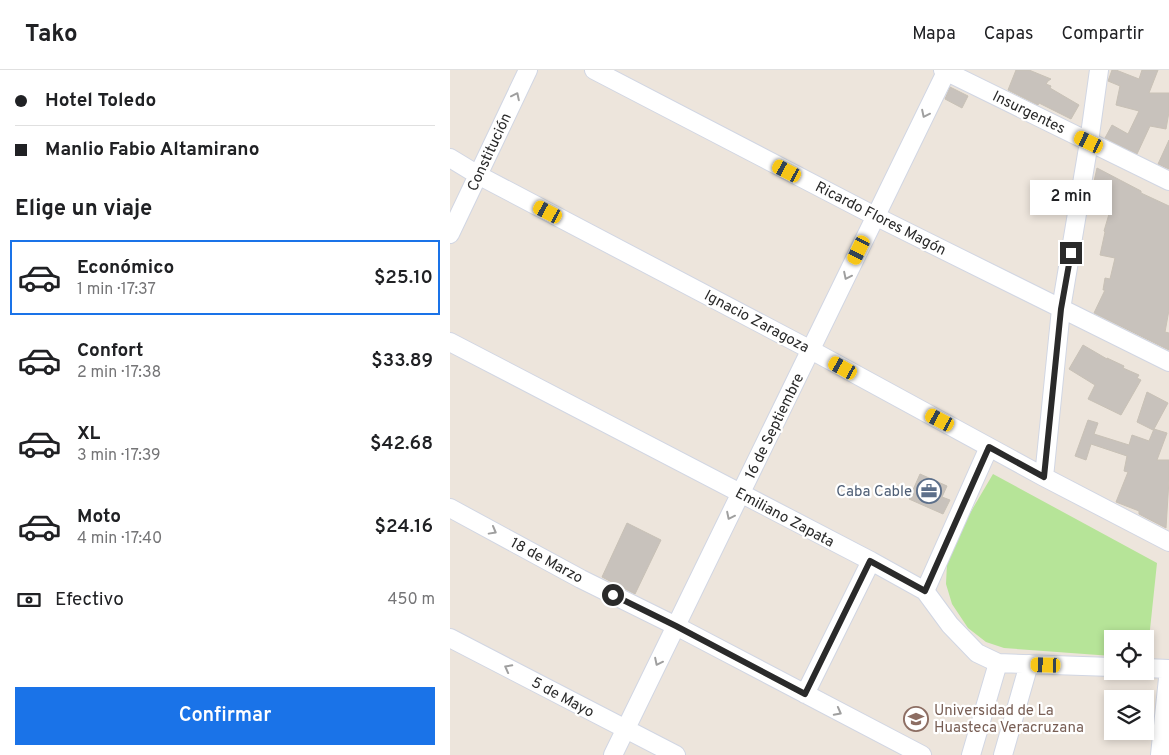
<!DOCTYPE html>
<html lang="es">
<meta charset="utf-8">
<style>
:root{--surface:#fff;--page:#f6f6f6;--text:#202124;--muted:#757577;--line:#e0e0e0;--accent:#1a73e8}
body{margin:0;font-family:Overpass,sans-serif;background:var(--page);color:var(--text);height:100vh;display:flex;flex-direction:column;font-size:19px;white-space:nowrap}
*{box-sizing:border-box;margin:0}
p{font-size:16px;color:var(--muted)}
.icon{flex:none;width:28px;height:28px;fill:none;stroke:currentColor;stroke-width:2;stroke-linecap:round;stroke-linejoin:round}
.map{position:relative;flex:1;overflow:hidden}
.side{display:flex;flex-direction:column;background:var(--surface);width:450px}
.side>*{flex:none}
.banner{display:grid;align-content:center;height:110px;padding:0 15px;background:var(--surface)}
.buttons{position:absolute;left:654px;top:560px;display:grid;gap:10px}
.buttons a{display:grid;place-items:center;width:50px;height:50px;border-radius:0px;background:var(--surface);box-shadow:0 2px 8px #0003;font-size:25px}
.end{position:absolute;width:22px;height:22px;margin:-11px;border:6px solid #2a2a2a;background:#fff;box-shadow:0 0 0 2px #fff}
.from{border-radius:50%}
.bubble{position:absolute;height:35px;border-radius:0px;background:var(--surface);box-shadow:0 2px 8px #0003;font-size:16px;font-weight:600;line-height:35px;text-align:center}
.car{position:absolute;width:15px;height:30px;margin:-15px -8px;border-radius:6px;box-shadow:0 0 4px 1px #0007;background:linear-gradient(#f5c518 24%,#345 0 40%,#f5c518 0 76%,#345 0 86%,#f5c518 0)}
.banner b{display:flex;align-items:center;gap:18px;height:48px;font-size:19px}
.banner b+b{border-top:1px solid var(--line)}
.banner i{width:12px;height:12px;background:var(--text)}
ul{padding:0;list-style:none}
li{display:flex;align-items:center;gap:15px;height:75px;margin:0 10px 8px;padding:0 5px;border:2px solid transparent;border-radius:0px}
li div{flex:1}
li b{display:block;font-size:19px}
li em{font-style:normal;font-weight:600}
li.active{border-color:var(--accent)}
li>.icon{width:45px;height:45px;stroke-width:1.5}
h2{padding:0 15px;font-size:22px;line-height:60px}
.pay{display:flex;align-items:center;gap:12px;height:55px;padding:0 15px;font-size:19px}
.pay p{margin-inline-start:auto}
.primary-button{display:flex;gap:10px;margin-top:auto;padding:10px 15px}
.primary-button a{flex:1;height:58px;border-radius:0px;background:var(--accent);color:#fff;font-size:20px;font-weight:600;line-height:58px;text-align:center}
header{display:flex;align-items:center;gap:30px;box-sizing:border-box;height:70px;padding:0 25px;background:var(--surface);border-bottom:1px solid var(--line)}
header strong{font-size:24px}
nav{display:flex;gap:28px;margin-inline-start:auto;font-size:18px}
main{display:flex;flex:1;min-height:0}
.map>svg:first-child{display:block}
.green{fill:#b6e498}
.building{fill:#c8c2bc;stroke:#c8c1b6}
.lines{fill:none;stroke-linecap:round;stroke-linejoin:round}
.minor-casing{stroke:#d1d6e3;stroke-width:20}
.minor{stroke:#fff;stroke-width:18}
.oneway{stroke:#9f9f9f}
.route{stroke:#2a2a2a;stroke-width:6}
.labels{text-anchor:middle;stroke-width:4.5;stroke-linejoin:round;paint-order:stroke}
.street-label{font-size:15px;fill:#2a2a2a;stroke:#fff}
.service-label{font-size:15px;fill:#4e5e75;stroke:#fff;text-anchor:end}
.education-label{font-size:15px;fill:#785e54;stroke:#fff;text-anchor:start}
</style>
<header>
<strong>Tako</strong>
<nav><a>Mapa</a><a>Capas</a><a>Compartir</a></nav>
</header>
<main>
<section class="side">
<div class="banner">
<b><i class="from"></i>Hotel Toledo</b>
<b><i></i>Manlio Fabio Altamirano</b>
</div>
<h2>Elige un viaje</h2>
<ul>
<li class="active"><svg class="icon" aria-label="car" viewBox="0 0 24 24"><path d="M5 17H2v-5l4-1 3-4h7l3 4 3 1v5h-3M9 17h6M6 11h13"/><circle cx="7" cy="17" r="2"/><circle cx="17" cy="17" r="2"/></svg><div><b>Económico</b><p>1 min · 17:37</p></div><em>$25.10</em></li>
<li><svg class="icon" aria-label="car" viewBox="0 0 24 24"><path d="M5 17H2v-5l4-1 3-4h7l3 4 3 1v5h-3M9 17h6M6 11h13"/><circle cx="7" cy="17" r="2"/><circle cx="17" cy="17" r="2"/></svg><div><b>Confort</b><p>2 min · 17:38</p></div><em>$33.89</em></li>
<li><svg class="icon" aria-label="car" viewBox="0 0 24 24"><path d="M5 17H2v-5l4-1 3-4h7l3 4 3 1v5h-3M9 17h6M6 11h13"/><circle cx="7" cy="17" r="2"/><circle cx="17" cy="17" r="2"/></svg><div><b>XL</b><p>3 min · 17:39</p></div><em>$42.68</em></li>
<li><svg class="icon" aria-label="car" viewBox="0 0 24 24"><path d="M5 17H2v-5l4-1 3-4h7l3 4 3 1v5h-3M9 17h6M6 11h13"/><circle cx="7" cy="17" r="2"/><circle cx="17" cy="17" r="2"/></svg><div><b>Moto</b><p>4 min · 17:40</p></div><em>$24.16</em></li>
</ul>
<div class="pay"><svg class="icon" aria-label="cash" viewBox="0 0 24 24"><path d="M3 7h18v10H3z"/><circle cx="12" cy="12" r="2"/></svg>Efectivo<p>450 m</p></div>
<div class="primary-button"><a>Confirmar</a></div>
</section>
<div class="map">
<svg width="719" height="685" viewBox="0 0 719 685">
<rect width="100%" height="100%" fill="#ede5dc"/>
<path class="green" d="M543,404L707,493L697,588H695V569H662V586L554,578L536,572L518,558L502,534L496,514L497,493L503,472Z"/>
<path class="building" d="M566,0H579L601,9L598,11L596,14L601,16L600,18L629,35L621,49L589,33L588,35L558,20Z
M662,0H666L689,9L692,0H708L699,23H719V42L716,59L700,56L687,84L655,68L662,55L678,64L689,41L666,35L670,16L658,11Z
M500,17L518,26L512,38L495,29Z
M719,70V99L708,94Z
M647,98L691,121V123L719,136V240L715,262L719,263V280L644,243L655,220H653L655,208L660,209L665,188L650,185L655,162L654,161L659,144L639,134Z
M633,275L657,289V288L674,296L673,298L689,305L687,308L691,310L671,345L638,329L645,315L619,299Z
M697,322L718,333L704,359L717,363L707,390H719V410L716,458L689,444V441L666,432L678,402L674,401L677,386L641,374L636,390L625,386L638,350L648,353L644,364L679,375L682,365L699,371L704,359L703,360L687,352Z
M470,404L497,416L492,427L500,430L493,444L459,429Z
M177,453L211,470L185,524L152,507Z"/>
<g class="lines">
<defs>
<path id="minor" d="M144,0L425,146L719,292
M493,0L719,111
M0,88L28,105L361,280L594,407L719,472
M0,164L78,0
M0,272L421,491L475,521L500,555L527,583L548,593L662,597
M594,407L611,239L639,72L649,0
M0,438L131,509L226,556L472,685
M475,521L539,377
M0,568L226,685
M695,598L719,599
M355,624L421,491
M163,685L497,0
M521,685L548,593
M553,685L579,594
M710,685L719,599"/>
</defs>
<use href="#minor" class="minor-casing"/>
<use href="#minor" class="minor"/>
</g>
<defs><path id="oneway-chevron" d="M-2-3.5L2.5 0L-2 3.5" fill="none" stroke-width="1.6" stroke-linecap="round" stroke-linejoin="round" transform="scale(1.25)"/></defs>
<g class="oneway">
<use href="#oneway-chevron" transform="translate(66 26) rotate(-64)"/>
<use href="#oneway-chevron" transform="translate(475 44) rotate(116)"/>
<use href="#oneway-chevron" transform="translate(397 206) rotate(116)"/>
<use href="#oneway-chevron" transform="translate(280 446) rotate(116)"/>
<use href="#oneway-chevron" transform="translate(43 461) rotate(29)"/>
<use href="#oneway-chevron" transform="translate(208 592) rotate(116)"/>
<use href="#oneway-chevron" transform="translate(58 598) rotate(-152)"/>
<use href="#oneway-chevron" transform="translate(388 642) rotate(28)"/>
</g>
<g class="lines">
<path class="route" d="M163,525L226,556L355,624L420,491L475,521L539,377L594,407L611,239L621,183"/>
</g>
<defs>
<symbol id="office-ring" viewBox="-11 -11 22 22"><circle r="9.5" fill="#fff" stroke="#5c6f8a" stroke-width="1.5"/><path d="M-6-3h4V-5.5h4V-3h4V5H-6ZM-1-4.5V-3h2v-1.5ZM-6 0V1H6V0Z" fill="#5c6f8a"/></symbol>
<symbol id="university-ring" viewBox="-11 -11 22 22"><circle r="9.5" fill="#fff" stroke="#8d6e63" stroke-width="1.5"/><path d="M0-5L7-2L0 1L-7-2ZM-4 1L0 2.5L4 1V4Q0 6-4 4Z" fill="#8d6e63"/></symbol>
</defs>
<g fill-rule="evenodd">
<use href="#office-ring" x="465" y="407" width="28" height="28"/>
<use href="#university-ring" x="452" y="635" width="28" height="28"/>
</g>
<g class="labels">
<g class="street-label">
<text transform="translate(579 42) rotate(26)" y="5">Insurgentes</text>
<text transform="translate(39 82) rotate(-65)" y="5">Constitución</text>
<text transform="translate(431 148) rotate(27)" y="5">Ricardo Flores Magón</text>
<text transform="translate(307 251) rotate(28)" y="5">Ignacio Zaragoza</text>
<text transform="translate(324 356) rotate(-64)" y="5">16 de Septiembre</text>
<text transform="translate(335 447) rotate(28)" y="5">Emiliano Zapata</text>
<text transform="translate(97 490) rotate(28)" y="5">18 de Marzo</text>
<text transform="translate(113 627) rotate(28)" y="5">5 de Mayo</text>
</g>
<g class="service-label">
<text x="462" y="426">Caba Cable</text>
</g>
<g class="education-label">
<text x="484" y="645">Universidad de La<tspan x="484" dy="17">Huasteca Veracruzana</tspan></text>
</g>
</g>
</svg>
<div class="buttons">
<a><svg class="icon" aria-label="locate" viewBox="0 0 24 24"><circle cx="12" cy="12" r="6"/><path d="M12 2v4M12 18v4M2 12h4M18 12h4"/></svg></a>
<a><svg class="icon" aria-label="layers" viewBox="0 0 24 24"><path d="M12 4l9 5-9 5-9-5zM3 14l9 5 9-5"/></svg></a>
</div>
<i class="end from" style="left:163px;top:525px"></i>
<i class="end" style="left:621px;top:183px"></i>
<div class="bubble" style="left:580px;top:110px;width:82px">2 min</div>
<i class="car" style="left:639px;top:72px;rotate:296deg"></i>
<i class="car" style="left:337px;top:101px;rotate:298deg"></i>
<i class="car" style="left:98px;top:142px;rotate:298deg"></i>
<i class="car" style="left:409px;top:180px;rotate:206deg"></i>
<i class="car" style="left:393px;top:298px;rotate:299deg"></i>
<i class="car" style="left:490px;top:350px;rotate:298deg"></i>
<i class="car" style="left:596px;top:595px;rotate:272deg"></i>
</div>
</main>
